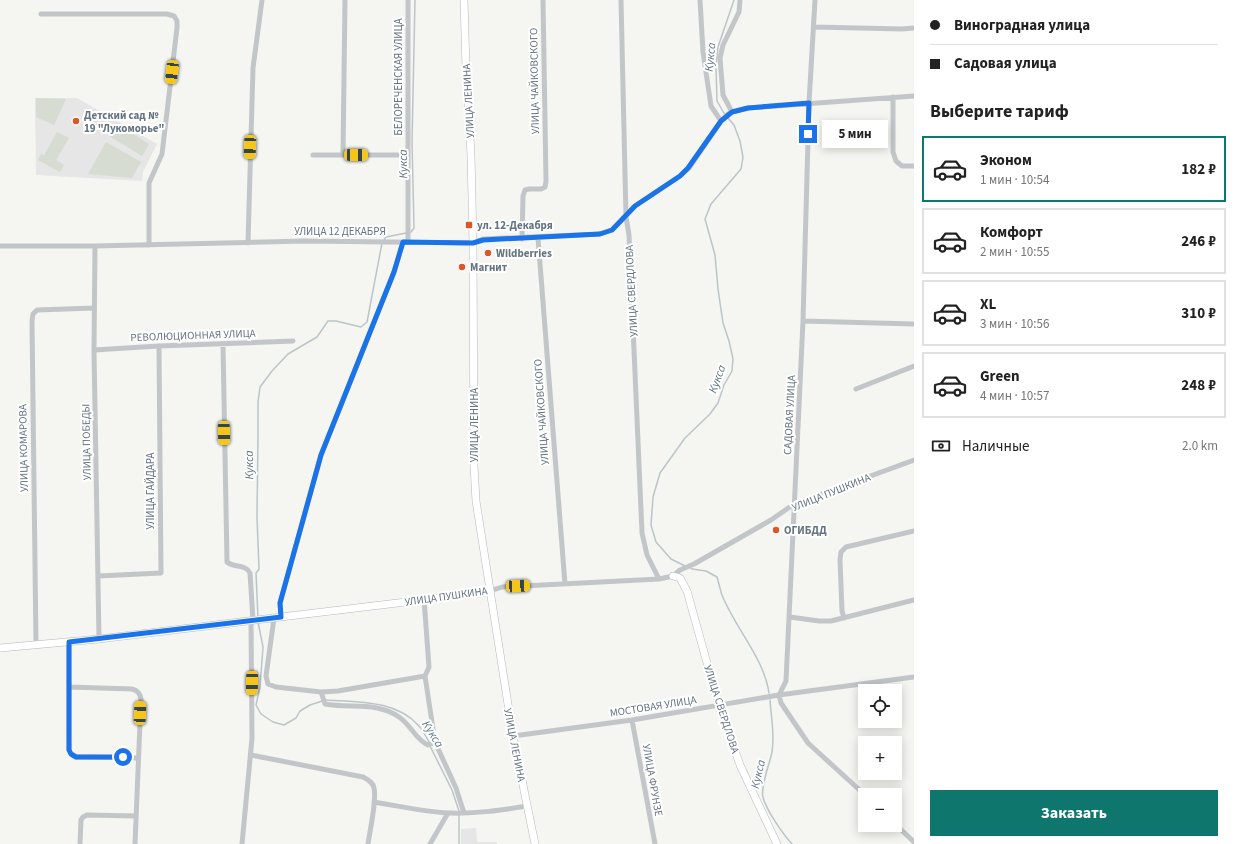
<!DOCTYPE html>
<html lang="ru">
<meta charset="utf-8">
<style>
:root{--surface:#fff;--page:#f6f6f6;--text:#222;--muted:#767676;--line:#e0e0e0;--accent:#0f766e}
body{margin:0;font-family:"Source Sans 3",sans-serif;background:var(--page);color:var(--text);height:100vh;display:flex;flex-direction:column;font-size:15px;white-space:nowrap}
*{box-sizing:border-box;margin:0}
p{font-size:13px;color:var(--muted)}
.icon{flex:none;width:22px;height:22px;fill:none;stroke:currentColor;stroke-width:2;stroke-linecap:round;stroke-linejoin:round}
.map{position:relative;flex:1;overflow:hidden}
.panel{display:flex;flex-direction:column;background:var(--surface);width:320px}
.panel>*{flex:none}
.hud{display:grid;align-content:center;height:88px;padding:0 16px;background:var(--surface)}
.buttons{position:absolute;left:858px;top:684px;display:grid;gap:8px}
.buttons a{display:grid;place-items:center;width:44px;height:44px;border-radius:0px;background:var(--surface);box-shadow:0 2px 10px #0003;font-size:20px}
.end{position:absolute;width:18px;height:18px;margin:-9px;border:5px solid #1a73e8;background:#fff;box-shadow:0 0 0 2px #fff}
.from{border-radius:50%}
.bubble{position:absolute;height:28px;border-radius:0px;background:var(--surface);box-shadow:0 2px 10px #0003;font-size:13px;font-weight:700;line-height:28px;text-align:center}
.car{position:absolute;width:12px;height:24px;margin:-12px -6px;border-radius:5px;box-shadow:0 0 3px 1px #0007;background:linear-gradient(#f5c518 24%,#345 0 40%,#f5c518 0 76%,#345 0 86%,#f5c518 0)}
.hud b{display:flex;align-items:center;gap:14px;height:38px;font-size:15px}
.hud b+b{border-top:1px solid var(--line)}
.hud i{width:10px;height:10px;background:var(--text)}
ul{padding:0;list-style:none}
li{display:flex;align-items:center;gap:12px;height:66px;margin:0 8px 6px;padding:0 8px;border:2px solid var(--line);border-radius:0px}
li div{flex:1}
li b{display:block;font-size:15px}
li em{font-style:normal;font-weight:700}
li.on{border-color:var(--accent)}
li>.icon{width:36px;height:36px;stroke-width:1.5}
h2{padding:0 16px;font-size:18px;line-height:48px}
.pay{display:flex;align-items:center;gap:10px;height:44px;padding:0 16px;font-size:15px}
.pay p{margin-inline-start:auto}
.primary-button{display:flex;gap:8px;margin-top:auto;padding:8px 16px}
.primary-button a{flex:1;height:46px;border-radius:0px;background:var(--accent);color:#fff;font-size:16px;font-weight:700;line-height:46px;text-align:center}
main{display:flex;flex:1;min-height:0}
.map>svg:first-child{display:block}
.built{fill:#e5e6e5}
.park{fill:#d6dcd2}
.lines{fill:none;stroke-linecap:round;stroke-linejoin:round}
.stream{stroke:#bbc5c9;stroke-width:1.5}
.secondary-casing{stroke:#b5b9bd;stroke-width:8}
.street{stroke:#c3c6c9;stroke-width:5}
.secondary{stroke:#fff;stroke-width:7}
.route{stroke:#1a73e8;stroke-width:5}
.poi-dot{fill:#dd5629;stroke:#fff;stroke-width:1.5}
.labels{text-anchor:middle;stroke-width:4;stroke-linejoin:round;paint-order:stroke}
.street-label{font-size:11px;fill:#657481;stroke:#fff}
.poi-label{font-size:11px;font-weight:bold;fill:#657481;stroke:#fff;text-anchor:start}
.water-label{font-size:12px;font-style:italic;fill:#60767f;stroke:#fff}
</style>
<main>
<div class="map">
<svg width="914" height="844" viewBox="0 0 914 844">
<rect width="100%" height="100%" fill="#f5f5f1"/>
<path class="built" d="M35,98H77L157,144L143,172L142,181L36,175Z
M476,828L477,842H497V844H461V829Z"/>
<path class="park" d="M36,98L66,99L54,125L36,117Z
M116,123L149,144L142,156L109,136Z
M57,132L69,138L56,160L64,165L60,172L38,160L41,154L44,155Z
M106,142L141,162L132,178L88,174Z"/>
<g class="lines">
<path class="stream" d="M725,115L717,101L716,67L718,47L734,0
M411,232L414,228L412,141L415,0
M384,240L386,237L406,233
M685,566L671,559L656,542L651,525L653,497L660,473L685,438L710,414L718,403L724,385L732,371L733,359L729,341L723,323L718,289L715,255L705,219L711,204L741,169L743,157L740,141L734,125L728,118
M689,567L692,569L706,571L717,577C719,583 720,590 722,595C735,628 764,658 769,693
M258,618L256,573L259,569L257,517L258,436V402L260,387L272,371L288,354L317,337L328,321H336L361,327L367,322L382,243
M258,622L263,647L260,687L256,705L261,714L273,722L284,725L296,718L300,711L310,705L322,701
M326,700C359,702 396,700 419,726C423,730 426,737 429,742
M770,700C771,717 775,735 772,752C770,763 760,787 763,797C766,810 783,834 792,844
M430,746L452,790L459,811
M459,844V815"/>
<defs>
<path id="secondary" d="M464,0L466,68L471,155L473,243L474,466L476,501L513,736L535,844
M673,576L680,578L687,591L719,706L740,765L777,844
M0,648L99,639L481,593L490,591"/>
</defs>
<use href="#secondary" class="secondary-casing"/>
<path class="street" d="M621,0L626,217L629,235L642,533L647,555L659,579
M700,0L703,52L711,106L721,121
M815,0L809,103L803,321L786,681L779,695L781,703L808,743L865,795
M41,14H167L174,16L177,21V28L162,154L149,183V245
M814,27L902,29L914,28
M893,97V152L896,161L902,166H914
M732,112L723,95L720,58L723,45L739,12L740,0
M313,155H407
M343,155L345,0
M538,238L565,584
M522,239L523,196L525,190L529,189H541L545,187L546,181L543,0
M408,242V0
M248,243L253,68L262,0
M0,246H95L304,241L473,243L483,239L600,234L612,230L635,206L680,176L689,168L721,121L728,114L732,112L748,108L914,96
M95,246L94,350L99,639
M803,321L914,324
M223,344L227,562C234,568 246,564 250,573L253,620
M94,350L159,346L293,341
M856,389L914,366
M98,576L161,573L159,346
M490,591L502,587L659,579L673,576L680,570L694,564L771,520L794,504L914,460
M424,599L429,667L425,676L435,742L456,788L464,813
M281,617L280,603L321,455L394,272L403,242
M790,617L819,621H831L914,600
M274,618L266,676L268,684L276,687L321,692L338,691L425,676
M844,618L842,611L840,560L841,552L846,547L914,531
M69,642V750L71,754L76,757L138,758
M36,645L32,321L33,314L37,310L94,308
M69,687L132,689C137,690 140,693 141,699L135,844
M321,692L325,704C351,709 376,701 399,717C411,725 416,740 428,745L435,742
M632,720L655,844
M513,736L632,720L779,695L914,677
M251,755L363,777C368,780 373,782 374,788C377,801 370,829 368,844
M374,802C399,806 425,812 450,813C476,814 502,810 527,806
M895,824L914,842
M80,844L81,820L83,817L87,815L136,816
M242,844L252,738L251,620
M430,844L448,813"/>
<use href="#secondary" class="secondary"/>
</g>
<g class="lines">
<path class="route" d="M123,757H76L71,754L69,750V642L281,617L280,603L321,455L394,272L403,242L473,243L483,240L600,234L612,230L635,206L680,176L688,168L721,121L732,112L748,108L809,103L808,134"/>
</g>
<g class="poi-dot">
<circle cx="76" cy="121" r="4"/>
<rect x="465" y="221" width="8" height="8" rx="2"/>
<circle cx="488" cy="253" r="4"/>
<circle cx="462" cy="267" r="4"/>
<circle cx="776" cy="530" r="4"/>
</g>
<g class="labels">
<g class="street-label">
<text transform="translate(398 77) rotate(-90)" y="4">БЕЛОРЕЧЕНСКАЯ УЛИЦА</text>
<text transform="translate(534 81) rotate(-91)" y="4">УЛИЦА ЧАЙКОВСКОГО</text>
<text transform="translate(468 101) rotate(-93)" y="4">УЛИЦА ЛЕНИНА</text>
<text x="340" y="235">УЛИЦА 12 ДЕКАБРЯ</text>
<text transform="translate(631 291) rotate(-93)" y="4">УЛИЦА СВЕРДЛОВА</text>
<text transform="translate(193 335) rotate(-2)" y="4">РЕВОЛЮЦИОННАЯ УЛИЦА</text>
<text transform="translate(541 412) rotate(-94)" y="4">УЛИЦА ЧАЙКОВСКОГО</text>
<text transform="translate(789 415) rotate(-87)" y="4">САДОВАЯ УЛИЦА</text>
<text transform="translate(474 425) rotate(-90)" y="4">УЛИЦА ЛЕНИНА</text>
<text transform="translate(86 442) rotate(-91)" y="4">УЛИЦА ПОБЕДЫ</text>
<text transform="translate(23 448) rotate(-91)" y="4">УЛИЦА КОМАРОВА</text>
<text transform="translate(150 491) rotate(-90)" y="4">УЛИЦА ГАЙДАРА</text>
<text transform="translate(831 492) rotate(-22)" y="4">УЛИЦА ПУШКИНА</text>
<text transform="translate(446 596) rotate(-8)" y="4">УЛИЦА ПУШКИНА</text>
<text transform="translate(653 706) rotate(-9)" y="4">МОСТОВАЯ УЛИЦА</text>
<text transform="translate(722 709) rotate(72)" y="4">УЛИЦА СВЕРДЛОВА</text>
<text transform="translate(515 745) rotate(79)" y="4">УЛИЦА ЛЕНИНА</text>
<text transform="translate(653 780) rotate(80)" y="4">УЛИЦА ФРУНЗЕ</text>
</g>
<g class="poi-label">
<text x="84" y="119">Детский сад №<tspan x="84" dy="13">19 "Лукоморье"</tspan></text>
<text x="477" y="229">ул. 12-Декабря</text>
<text x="496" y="257">Wildberries</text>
<text x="470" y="271">Магнит</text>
<text x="784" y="534">ОГИБДД</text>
</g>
<g class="water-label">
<text transform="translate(710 57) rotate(-84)" y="4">Кукса</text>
<text transform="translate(403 164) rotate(-91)" y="4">Кукса</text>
<text transform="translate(717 379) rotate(-70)" y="4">Кукса</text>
<text transform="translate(249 465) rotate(-91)" y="4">Кукса</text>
<text transform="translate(433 734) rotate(58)" y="4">Кукса</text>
<text transform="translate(758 774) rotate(-77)" y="4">Кукса</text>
</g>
</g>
</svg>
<div class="buttons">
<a><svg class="icon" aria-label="locate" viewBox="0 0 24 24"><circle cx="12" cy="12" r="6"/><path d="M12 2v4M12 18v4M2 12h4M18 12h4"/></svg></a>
<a>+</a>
<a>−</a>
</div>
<i class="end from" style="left:123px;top:757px"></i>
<i class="end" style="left:808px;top:134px"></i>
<div class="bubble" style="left:822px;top:120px;width:66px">5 мин</div>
<i class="car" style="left:172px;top:72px;rotate:187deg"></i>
<i class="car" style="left:250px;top:147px;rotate:182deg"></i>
<i class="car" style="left:356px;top:155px;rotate:90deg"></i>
<i class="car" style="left:224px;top:433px;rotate:179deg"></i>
<i class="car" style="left:518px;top:586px;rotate:87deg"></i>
<i class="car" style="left:252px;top:683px;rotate:181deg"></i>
<i class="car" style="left:140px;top:713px;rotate:2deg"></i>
</div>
<section class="panel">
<div class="hud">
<b><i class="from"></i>Виноградная улица</b>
<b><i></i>Садовая улица</b>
</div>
<h2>Выберите тариф</h2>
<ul>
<li class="on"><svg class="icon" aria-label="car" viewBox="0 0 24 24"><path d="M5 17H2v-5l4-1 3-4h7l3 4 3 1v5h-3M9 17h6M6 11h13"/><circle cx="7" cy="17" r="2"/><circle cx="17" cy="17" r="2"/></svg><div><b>Эконом</b><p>1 мин · 10:54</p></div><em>182 ₽</em></li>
<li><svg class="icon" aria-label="car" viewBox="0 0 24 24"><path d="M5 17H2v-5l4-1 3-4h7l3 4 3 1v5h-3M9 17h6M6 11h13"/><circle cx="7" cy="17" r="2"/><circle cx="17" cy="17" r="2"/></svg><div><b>Комфорт</b><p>2 мин · 10:55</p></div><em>246 ₽</em></li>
<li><svg class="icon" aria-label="car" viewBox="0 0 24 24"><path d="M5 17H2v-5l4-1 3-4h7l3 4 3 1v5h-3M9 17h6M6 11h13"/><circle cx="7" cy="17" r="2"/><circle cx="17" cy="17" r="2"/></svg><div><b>XL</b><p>3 мин · 10:56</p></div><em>310 ₽</em></li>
<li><svg class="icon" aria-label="car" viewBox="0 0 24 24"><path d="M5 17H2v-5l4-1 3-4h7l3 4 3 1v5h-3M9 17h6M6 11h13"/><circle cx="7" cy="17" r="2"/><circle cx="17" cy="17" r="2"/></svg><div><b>Green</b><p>4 мин · 10:57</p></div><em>248 ₽</em></li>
</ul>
<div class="pay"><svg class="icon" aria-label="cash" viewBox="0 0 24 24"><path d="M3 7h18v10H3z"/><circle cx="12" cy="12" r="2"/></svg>Наличные<p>2.0 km</p></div>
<div class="primary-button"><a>Заказать</a></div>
</section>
</main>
